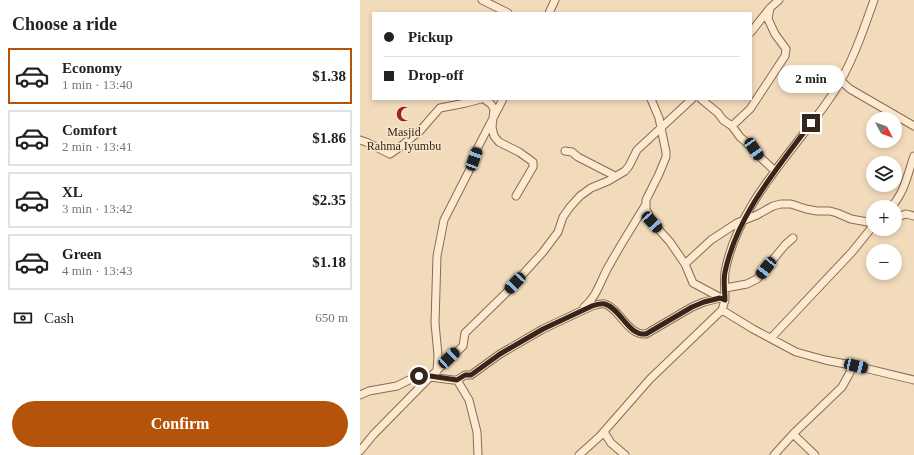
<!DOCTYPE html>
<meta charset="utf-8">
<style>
:root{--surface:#fff;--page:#f2f2f2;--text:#222;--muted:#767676;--line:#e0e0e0;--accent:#b45309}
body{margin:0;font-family:Georgia,serif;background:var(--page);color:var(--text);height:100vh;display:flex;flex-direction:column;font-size:15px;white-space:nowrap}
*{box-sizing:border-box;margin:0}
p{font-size:13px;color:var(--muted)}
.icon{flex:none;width:22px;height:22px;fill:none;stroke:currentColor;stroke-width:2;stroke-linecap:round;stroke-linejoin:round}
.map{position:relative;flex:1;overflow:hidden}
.side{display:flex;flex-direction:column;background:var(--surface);width:360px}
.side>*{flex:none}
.top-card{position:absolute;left:12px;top:12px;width:380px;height:88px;border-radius:0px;box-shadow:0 2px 6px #0003;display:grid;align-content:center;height:88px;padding:0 12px;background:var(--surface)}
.needle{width:26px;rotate:131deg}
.controls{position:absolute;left:506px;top:112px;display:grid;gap:8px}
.controls a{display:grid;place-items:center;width:36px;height:36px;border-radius:50%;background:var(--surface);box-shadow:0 2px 6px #0003;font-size:20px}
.end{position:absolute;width:18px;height:18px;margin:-9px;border:5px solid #38251a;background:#fff;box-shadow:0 0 0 2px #fff}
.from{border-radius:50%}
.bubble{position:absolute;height:28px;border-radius:14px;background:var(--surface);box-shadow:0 2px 6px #0003;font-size:13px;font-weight:600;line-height:28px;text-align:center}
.car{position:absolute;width:12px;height:24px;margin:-12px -6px;border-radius:5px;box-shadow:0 0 3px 1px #0007;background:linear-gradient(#222 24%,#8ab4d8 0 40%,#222 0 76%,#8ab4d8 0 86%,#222 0)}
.top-card b{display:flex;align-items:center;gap:14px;height:38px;font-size:15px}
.top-card b+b{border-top:1px solid var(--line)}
.top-card i{width:10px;height:10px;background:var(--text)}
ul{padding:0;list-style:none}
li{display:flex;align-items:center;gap:12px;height:56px;margin:0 8px 6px;padding:0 4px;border:2px solid var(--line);border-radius:0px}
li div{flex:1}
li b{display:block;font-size:15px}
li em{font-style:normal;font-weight:600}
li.active{border-color:var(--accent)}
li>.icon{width:36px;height:36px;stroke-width:1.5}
h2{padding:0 12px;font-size:18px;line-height:48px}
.pay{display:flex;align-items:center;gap:10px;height:44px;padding:0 12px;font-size:15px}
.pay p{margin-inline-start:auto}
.primary-button{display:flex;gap:8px;margin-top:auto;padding:8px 12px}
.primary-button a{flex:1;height:46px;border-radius:24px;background:var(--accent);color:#fff;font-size:16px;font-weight:600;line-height:46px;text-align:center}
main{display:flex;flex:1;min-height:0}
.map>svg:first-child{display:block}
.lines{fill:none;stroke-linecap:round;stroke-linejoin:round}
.minor-casing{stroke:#8a6a53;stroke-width:9}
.minor{stroke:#fce9cf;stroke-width:7}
.route{stroke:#38251a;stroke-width:5}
.labels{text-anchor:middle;stroke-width:3;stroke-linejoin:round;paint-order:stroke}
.poi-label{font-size:12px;fill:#38251a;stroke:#f8e6cb}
</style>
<main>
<section class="side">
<h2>Choose a ride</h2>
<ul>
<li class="active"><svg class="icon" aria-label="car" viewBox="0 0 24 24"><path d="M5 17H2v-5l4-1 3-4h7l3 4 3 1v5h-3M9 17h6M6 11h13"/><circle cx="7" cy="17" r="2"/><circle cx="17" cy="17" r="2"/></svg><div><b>Economy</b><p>1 min · 13:40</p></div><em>$1.38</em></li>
<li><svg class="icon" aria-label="car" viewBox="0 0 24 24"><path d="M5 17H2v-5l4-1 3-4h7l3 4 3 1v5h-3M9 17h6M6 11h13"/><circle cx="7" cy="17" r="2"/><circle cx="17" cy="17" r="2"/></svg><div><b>Comfort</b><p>2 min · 13:41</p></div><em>$1.86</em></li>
<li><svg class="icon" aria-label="car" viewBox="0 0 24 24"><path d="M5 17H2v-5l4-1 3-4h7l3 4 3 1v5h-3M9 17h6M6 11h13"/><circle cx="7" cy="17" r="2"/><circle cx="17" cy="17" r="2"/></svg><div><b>XL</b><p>3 min · 13:42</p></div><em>$2.35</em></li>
<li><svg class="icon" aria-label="car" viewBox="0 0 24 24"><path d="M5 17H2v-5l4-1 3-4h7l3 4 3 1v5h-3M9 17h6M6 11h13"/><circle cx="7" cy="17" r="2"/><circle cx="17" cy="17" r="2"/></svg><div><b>Green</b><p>4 min · 13:43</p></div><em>$1.18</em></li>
</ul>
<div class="pay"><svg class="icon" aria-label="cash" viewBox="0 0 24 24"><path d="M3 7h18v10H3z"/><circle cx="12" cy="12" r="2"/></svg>Cash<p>650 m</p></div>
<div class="primary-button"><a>Confirm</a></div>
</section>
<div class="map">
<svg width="554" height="455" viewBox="0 0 554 455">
<rect width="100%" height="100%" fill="#f2dbbb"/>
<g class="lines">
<defs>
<path id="minor" d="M122,0L148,13
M189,13L195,0
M391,32L410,8L419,0
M480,80L490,89L554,126
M124,99L131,104L134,109L132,127L134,136L139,142L159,152L173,162V167L156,196
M291,99L299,118L306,152V157L299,174L286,200V209L292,222L310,242L325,264L333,283L365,300L362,310L393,329L436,352L465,360L496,366L554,380
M341,99L358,113L363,120L372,126L380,137L394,149L401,158L415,171
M372,126L390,109L425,56L426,49L415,34L408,19L410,8
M0,140L6,142L30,154L44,144L52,137L59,132L72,117L80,108L106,103L121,99
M205,151L212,152L218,157L255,176
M531,207C544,194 548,173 554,156
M535,218L546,214L554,216
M325,264L351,240L377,223L397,215L413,206L421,204H431L446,209L457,211H470L477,213L491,219L513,223
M365,288L387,284L397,279L425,245L433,238
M365,300C365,291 364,281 365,272C378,202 436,150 474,92C492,64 503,31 514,0
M224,307C238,296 241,278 250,264C261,244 274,224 286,204
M411,338L492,252L513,226
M77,371L78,355L75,323L77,256L84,220L110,169L117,149L143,99
M97,380L109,400L117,432L118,455
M0,395L9,391L37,386L53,378L59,376L70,377L93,380H97L105,375H111L140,354L183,329L232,306C236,305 241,303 245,304C260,309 268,336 286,334L332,307L344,302L360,298
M244,432L251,443L265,455
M433,434L455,455
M0,451L13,435L70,377L103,346L105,333L146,293L183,252L198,232L203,217L210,207L220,196L231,188L248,181L265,171L269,166L277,150L332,99
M219,455L240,436L290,379L362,310
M414,455L433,434L482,387L494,365"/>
</defs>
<use href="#minor" class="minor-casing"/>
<use href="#minor" class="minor"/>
</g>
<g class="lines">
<path class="route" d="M59,376H70L97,380L105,375H111L140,354L183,329L232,306C236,305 240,303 245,304C261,309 268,336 286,334L332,307L344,302L360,298L365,300C365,291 363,281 365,272C377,215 417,169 451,123"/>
</g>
<defs>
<symbol id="mosque-bare" viewBox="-9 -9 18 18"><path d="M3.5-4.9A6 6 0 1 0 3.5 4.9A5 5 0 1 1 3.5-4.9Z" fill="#9e1e2f" stroke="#f8e6cb" stroke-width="2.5" paint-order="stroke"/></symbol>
</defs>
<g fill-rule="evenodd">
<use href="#mosque-bare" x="33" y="103" width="22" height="22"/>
</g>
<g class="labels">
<g class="poi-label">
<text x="44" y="136">Masjid<tspan x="44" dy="14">Rahma Iyumbu</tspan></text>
</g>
</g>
</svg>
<div class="controls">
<a><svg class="needle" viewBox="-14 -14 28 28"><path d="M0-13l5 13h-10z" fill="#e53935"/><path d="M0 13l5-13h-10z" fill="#767676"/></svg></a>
<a><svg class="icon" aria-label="layers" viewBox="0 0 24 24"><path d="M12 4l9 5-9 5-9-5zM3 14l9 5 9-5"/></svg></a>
<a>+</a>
<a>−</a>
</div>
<i class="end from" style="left:59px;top:376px"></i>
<i class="end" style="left:451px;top:123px"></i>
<div class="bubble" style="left:418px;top:65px;width:66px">2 min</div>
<i class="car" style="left:394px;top:149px;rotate:146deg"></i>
<i class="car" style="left:114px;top:159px;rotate:20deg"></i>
<i class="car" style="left:292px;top:222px;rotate:138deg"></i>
<i class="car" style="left:406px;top:268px;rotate:218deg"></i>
<i class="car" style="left:155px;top:283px;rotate:223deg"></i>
<i class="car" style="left:89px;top:358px;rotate:47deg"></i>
<i class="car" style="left:496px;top:366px;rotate:103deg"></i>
<div class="top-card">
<b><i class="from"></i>Pickup</b>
<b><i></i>Drop-off</b>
</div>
</div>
</main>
